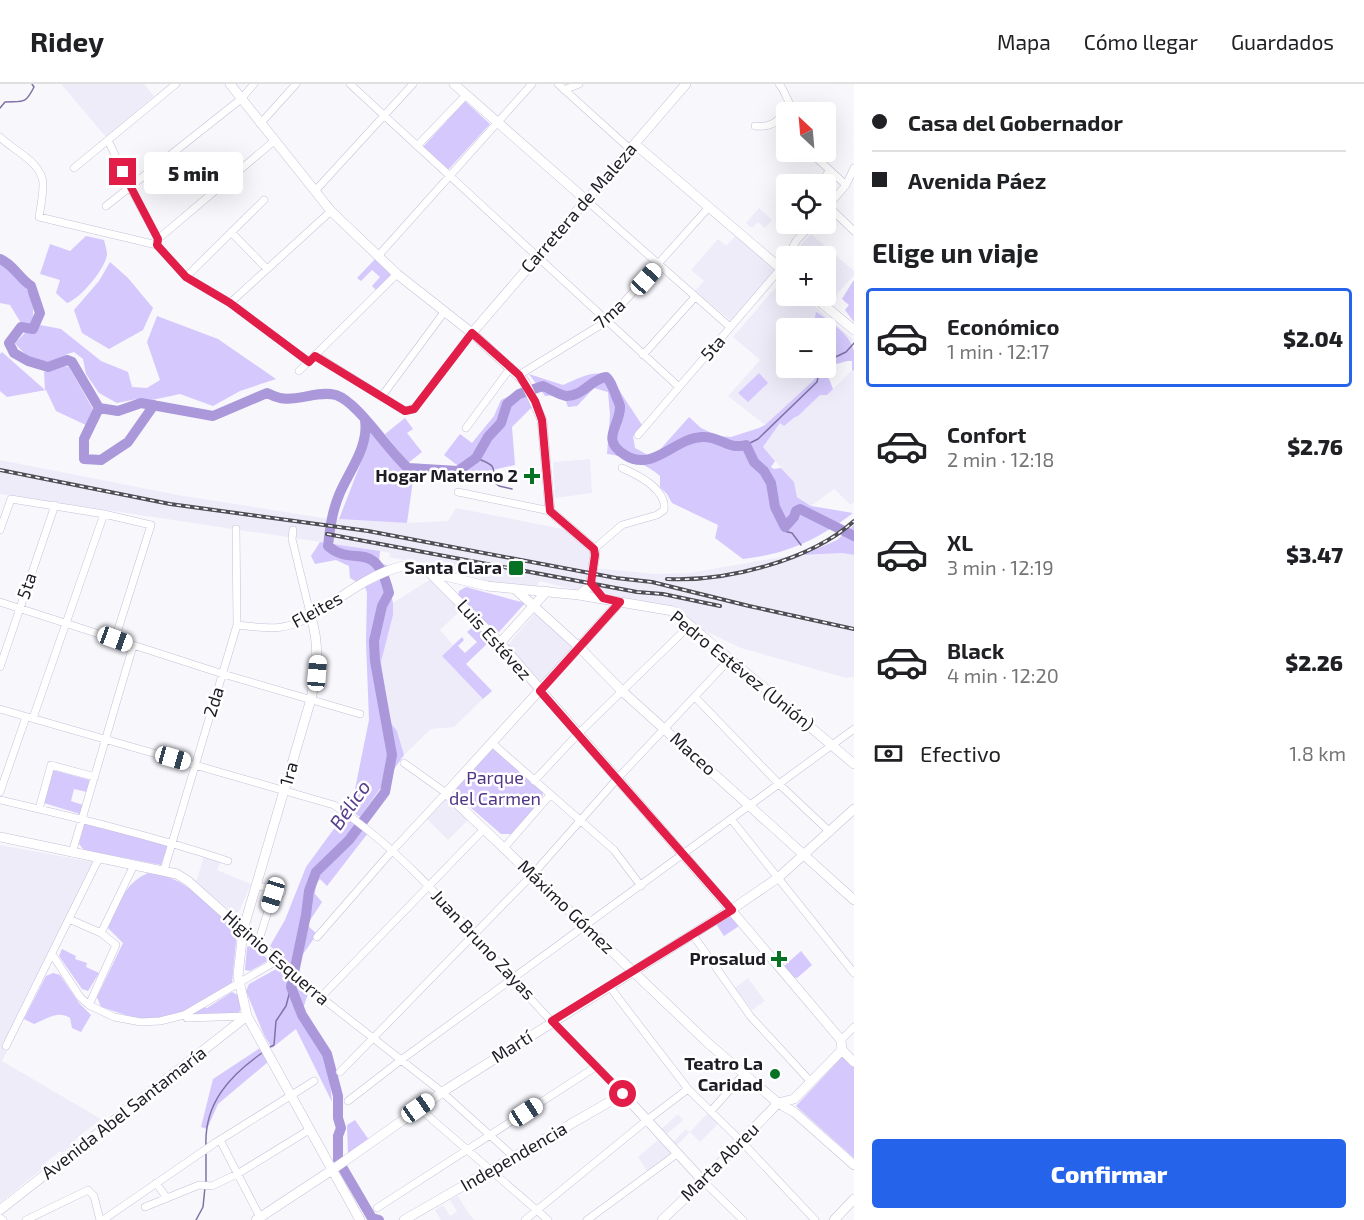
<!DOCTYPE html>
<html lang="es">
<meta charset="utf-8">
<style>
:root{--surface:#fff;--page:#f6f6f6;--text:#202124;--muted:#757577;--line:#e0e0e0;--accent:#2563eb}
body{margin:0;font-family:"Exo 2",sans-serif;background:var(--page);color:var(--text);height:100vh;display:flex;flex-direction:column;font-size:22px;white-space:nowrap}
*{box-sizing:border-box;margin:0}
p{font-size:20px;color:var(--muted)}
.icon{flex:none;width:33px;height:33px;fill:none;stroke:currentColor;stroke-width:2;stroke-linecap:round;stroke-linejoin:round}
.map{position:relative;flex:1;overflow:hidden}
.drawer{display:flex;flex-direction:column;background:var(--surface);width:510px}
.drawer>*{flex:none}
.top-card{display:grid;align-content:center;height:132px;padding:0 18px;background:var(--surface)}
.needle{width:39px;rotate:334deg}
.controls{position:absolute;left:776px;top:18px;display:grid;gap:12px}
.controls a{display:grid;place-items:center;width:60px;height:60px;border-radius:6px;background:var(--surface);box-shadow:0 6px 24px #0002;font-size:30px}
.end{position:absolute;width:27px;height:27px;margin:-14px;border:8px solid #e11d48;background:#fff;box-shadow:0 0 0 3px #fff}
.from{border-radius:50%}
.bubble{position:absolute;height:42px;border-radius:6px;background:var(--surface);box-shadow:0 6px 24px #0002;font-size:20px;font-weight:800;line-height:42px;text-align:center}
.car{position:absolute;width:18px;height:36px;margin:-18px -9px;border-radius:8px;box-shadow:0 0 4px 2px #0007;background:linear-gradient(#fff 24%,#345 0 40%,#fff 0 76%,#345 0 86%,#fff 0)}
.top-card b{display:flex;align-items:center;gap:21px;height:57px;font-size:22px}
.top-card b+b{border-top:2px solid var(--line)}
.top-card i{width:15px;height:15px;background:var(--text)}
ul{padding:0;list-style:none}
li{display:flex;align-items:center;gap:18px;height:99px;margin:0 12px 9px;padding:0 6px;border:3px solid transparent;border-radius:6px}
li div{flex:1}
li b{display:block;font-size:22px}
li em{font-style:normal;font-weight:800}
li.on{border-color:var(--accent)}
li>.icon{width:54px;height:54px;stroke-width:1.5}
h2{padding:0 18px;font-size:27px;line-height:72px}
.pay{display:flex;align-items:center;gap:15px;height:66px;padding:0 18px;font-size:22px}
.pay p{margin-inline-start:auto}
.cta{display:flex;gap:12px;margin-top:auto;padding:12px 18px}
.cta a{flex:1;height:69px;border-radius:6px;background:var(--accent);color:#fff;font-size:24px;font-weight:800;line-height:69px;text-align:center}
header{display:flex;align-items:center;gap:36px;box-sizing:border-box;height:84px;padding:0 30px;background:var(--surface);border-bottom:2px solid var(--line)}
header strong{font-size:28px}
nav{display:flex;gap:33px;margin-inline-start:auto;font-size:21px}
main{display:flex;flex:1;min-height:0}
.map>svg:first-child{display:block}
.built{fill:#efecfa}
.green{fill:#d4c8fd}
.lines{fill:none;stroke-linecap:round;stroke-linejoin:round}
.stream{stroke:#8073a4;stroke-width:1.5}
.river{stroke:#aa98db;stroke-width:10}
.street-casing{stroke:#c6c0d9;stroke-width:8}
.secondary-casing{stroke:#c6c0d9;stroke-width:10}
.street{stroke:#fff;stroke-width:7}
.secondary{stroke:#fff;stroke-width:9}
.rail-casing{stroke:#4f4d55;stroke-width:4}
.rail{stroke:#fff;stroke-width:1.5;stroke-dasharray:4.5;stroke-linecap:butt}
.route{stroke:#e11d48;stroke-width:8}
.poi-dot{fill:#077223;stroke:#fff;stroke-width:2}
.labels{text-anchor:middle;stroke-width:5;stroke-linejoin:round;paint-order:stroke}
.street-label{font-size:18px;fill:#1e1c25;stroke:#fff}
.poi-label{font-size:18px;font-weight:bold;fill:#1e1c25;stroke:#fff;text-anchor:end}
.park-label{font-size:18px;fill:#503584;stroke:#fff}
.water-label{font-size:20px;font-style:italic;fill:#583e8d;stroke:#fff}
</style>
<header>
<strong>Ridey</strong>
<nav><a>Mapa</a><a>Cómo llegar</a><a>Guardados</a></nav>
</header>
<main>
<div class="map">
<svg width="854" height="1136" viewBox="0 0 854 1136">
<rect width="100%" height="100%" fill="#f8f7fc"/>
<path class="built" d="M61,0H144L154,12L106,53Z
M759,124L772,136L765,144L758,138L752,144L746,139Z
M811,150L854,187V191L831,217L824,212L825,172H793L800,167L801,161Z
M736,151L775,185L731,237L695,207L704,197L691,186L718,155L726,162Z
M783,195L786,197V212H803L854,256L844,266L825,277V244H786V284H818L815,296L765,341L728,312L760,276L733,253Z
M852,286L854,289V418L851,421L834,405L811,422L797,412L794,398L763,363L781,338L784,342L795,333L798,332L820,311H827Z
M590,375L592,409L555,414L553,378Z
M0,376L178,411L323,434L407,439L448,437L456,424L568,446L591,469L594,484L655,490L690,489L781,473L842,469L854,471V593L846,594L741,564L672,531L673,523L605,510L600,506L587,503L580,507L539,497L537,506L483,496L475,490L389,473L390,469L380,467L0,410Z
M432,494L462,525L440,546L453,561L442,572L483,615L454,643L431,645L404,671L397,647L390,638L381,578L393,531V519Z
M534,530H538L573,563L541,601L507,562Z
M446,713L469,735L448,756L426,734Z
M0,761L93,778L5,961L9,964L2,977L101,1035L77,1054L73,1061L64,1068H59L45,1079L44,1083L0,1119Z
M204,772L221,777L217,786L251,800L237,832L196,798Z
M748,894L765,917L752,926L735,904Z
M708,1029L719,1039L700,1058L690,1048L676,1062L673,1070L648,1089L638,1073L659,1055L661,1045L678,1030L683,1036L666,1051L673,1058L686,1045L690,1048Z
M458,1112L469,1130L475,1136H441L435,1126L443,1121L450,1132L455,1129L457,1127L450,1116Z"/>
<path class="green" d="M465,17L490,40L447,87L422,64Z
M86,152L104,156C105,160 107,166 107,171C105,185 80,215 67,219L56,209L60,196L40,190L50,160L70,167Z
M375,175L391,191L376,206L372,202L380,193L372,186L361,197L357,194Z
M110,178L128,194L153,224L143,246L109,265L82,249L74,226L99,197Z
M0,179C6,181 10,186 15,191C30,207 37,220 31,242L21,239L10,221L0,219Z
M853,197H854V238L845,226L849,221L842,215Z
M816,228C830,237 850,250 854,267C854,273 854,281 854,287L852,286V277H847L833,281L828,292L833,305L827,311H820L798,332L795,333L784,342L780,339L763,363L775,377L771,383L774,385L781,384L794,398L797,413L811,422L853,429C817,456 787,470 743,475L715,454L718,441L672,419L667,410L660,403V392C647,380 624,372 607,370L610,331L608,308L594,304L577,322L568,323L565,315L557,311L545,312L529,290L563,301C579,294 592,286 609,291L642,341L633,352L635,364L648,371L657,369L689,333L701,344L718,352L731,353L759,344L765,341L814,296L818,284H825V277L836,262L831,258L825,260V244H813Z
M157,232L218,255L276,295L240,307L213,322L180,310L152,316L137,315L117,319L99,309L86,290L83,275L74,268C65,270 58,275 50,277C36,280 23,270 15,259L25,249H34L40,241L61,245L101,277L128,288L132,303L147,304L160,296L147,258Z
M2,268L45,306L44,288L61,281L69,283L94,327L88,342L56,327L46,306L7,313L0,307V270Z
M759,289L768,299L748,318L738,309Z
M523,305L532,323L512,343L515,381L470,391L444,371L460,350L472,359L494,332L501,316Z
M405,334L413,345L407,349L422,368L408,379L385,350Z
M369,346L413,396L407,439L339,435L360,381Z
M854,441V471L842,469L803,471L837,456Z
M320,458L380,467L379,478L388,482L357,498L350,494L349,482L336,476L315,480L311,472Z
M387,492L393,519V531L381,578L390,638L397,647L404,671L360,733L349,725L352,720L369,636L366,558L367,508L365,503Z
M466,503L525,519L498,549L458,514L459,507Z
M476,540L491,556L466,580L492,607L483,615L442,572L462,553L464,556L458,562L465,569L477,558L467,548Z
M496,663L543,708L542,716L511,750H501L454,709V704L490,664Z
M53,686L90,696L87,708L74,705L71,717L83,721L80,730L44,719Z
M344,731L368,749L327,802L320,795L316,799L315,810L322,818L307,841L317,850L294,883L270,862L285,836L306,783Z
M84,740L168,760L161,781L84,766L79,760Z
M148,789C186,791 210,823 237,848L232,899L173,933L138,935L101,923L97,913L123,859L108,844C119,821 123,800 148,789Z
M731,829L739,842L724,852L716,840Z
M252,861L269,876L250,887L245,886L247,863Z
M62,865L76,872L75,875L87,879L86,883L99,889L88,907L82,905L59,872Z
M801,867L812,881L797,894L792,893L783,883Z
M278,884L309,908C294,941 312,946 326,973L325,979L329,987L332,1018L296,945L272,964L264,951L246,907L249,900Z
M53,889L60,891L79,919L91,931L81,948L72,944L70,934C58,926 46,935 34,940L24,935L46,892Z
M232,908L238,911L241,923L239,929L192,930L204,923L207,924Z
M260,964L268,978L218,1020L207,1045L201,1043L213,995Z
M841,974H845L854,983V1074L796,1022Z
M355,1036L369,1056L348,1071L347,1041Z"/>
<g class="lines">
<path class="stream" d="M0,24L5,18C23,17 25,21 34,3L32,0
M825,278L846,268L854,259
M746,361L758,355L817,298L820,284
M476,374C494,381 494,380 495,399L499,402L512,405
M785,443L784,447L792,449L801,461
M268,964L274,961L276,937L286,922L291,903
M206,1062C204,1020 229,992 262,969
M206,1098V1070
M196,1136L203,1123L205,1103"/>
<path class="river" d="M0,175C13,180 19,194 31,202L40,229L33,245L21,243L9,259L14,269L28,277L48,283L67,276L72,278L99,324L118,327L141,319L213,332L267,309C271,311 276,313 280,314C298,318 317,306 336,311C358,318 389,368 408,384L458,387L476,374L488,353L501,339L507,320L519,310L543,302C550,305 559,311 566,312C582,313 591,295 606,293C611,297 612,303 615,309C616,313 619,318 620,322C621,342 599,355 625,371C653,389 674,354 702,353C721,352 727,366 746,361L754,378L764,387L771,399L775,423L785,443L794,433L796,427L800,425L854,452
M99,324L84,355V375L101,376L128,358L154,321
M365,336C369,363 349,387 339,411C332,428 330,444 328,462C354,485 375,452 389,509L382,522L374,557L375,577L392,671L385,708L349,756L316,788L309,807L306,831L291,903L302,931L327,970L338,1012V1034L341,1044L338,1052V1076L369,1129L372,1134L379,1136"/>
<defs>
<path id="street" d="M350,0L679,303
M558,0L630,65
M779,0C787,9 787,20 796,28
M564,6L579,0
M776,38L786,46
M260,40L296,0
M755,42C774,44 778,36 790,23
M0,53C13,66 43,79 43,100C43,111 41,122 39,133L157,161
M108,56L130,103L158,155L157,161L186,193L230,219L309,278
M417,62L466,11
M810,68L846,101
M74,84L176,0
M829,87L824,94L830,111L828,122L854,147
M315,107L413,0
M586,116L730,243
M829,121L846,101L854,84
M106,122L241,15L254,0
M231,148L267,185
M158,155L274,57
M378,172L532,0
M788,172L796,157L812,140
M186,193L264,116
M230,219L331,127
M315,271L405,327L414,325L472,249
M643,271L695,213
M299,287L397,190
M519,291L607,237L709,123
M382,312L445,227
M466,344L511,283
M638,351L781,184L786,175
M458,408L550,427
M0,446L11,415L104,430L151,441L115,555
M594,465L622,441L657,431L664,426C667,405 638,391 622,384
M0,518L223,590L360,630
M237,541C269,544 281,548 311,533L292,455L293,446
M0,583L55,421
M695,613L779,700L830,748
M0,625L334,721C420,779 482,864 552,938C576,962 600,985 623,1010
M33,634L104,430
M492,659L614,766L641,802
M534,697L578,650L690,541
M0,708L26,633
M0,716C77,734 153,752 228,777
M39,725L51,681L95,693
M731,735L854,889
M504,764L550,711
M72,769L133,562
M164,786L237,541L236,445
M256,801L270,805L273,811L258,859
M273,811L279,812L282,808
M69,835L101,849L116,861L89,921
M243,846L304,900L442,1008L514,1073
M101,849L134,781
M693,851L751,933L811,998
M317,853L392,767L446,709L404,679
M52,870L80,913L89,921L114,933L141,938L160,937L184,931L278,876
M609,902L688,1005L742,1058L815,1136
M321,913L484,745
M187,934L247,932
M841,956L854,943
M6,962L99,774
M340,988L533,790L617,695L729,576
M348,1017L401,976L854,645
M419,1024L548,1136
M711,1027L744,990
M220,1056L260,1133
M703,1097L743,1136
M156,1099L167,1114
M145,1123L199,1101L212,1102L239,1089L309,1046
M377,1124L597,982
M0,1134L3,1136
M26,1136L88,1106L94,1112L100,1136
M103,1136L215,1059L314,997
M525,1136L647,1036L688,1005
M587,1136L678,1069"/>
<path id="secondary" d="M230,0L331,127L397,190L472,249L525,298L542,336L550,427L594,465L595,471L590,502L579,511
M454,0L586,116
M635,60L786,189
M813,212L854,246
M472,249L686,0
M429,488L500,559L731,826L841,956L842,966
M515,505L580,564L622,607L854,816
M620,518L446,709L709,960L778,1019L794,1028L854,1081
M500,559L547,507
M0,753L177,790L188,797L243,846
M842,966L854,978
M778,1019L794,1015L842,966
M0,1126L247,932
M256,1136L332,1086L447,1005L731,826L779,793L854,725
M360,1136L247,932L238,892L243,846L311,615C317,586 320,562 311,533C339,515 369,490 403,482L487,502L579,511L673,527L854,680
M404,1136L623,1010L703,1097
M662,1136L703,1097L778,1019
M834,1136L854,1115"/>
</defs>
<use href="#street" class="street-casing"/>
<use href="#secondary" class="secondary-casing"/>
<use href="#street" class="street"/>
<use href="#secondary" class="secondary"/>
<defs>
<path id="rail" d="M0,386L170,420L368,447L616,494L652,498L749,522L854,545
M327,450L637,508L663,510L720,522
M667,495C725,498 810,477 854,437"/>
</defs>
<use href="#rail" class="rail-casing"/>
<use href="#rail" class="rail"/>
</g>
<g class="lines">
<path class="route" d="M123,88L158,155L157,161L186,193L230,219L309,278L315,272L405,327L414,325L472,249L519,291L535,317L542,336L550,427L594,465L595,471L591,499L603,514L620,518L540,607L732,826L552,937L623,1010"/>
</g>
<g class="poi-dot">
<path d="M529 383h6v6h6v6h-6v6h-6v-6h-6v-6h6z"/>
<rect x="508" y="476" width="16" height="16" rx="3"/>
<path d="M776 866h6v6h6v6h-6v6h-6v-6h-6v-6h6z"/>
<circle cx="775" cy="990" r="6"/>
</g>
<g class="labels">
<g class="street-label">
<text transform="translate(579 124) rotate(-49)" y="6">Carretera de Maleza</text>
<text transform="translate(610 230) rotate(-42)" y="6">7ma</text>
<text transform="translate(713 264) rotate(-49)" y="6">5ta</text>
<text transform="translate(27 502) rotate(-71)" y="6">5ta</text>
<text transform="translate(317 526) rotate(-29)" y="6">Fleites</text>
<text transform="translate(494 556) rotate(48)" y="6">Luis Estévez</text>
<text transform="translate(742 587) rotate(39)" y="6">Pedro Estévez (Unión)</text>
<text transform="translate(214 618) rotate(-73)" y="6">2da</text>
<text transform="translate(693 670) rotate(42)" y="6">Maceo</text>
<text transform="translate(289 690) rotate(-74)" y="6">1ra</text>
<text transform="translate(566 823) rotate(44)" y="6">Máximo Gómez</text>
<text transform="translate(483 861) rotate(47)" y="6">Juan Bruno Zayas</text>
<text transform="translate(276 874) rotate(41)" y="6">Higinio Esquerra</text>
<text transform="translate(512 963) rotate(-32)" y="6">Martí</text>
<text transform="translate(124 1029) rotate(-38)" y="6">Avenida Abel Santamaría</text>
<text transform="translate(514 1073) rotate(-30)" y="6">Independencia</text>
<text transform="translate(720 1078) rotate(-45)" y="6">Marta Abreu</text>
</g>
<g class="poi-label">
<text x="518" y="398">Hogar Materno 2</text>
<text x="502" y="490">Santa Clara</text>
<text x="766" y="881">Prosalud</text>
<text x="763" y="986">Teatro La<tspan x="763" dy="21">Caridad</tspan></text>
</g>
<g class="park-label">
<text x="495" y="700">Parque<tspan x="495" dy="21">del Carmen</tspan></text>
</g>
<g class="water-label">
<text transform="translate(350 721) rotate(-55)" y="7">Bélico</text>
</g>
</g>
</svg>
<div class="controls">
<a><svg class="needle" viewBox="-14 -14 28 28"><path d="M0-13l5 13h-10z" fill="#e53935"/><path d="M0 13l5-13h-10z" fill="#757577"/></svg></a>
<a><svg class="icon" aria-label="locate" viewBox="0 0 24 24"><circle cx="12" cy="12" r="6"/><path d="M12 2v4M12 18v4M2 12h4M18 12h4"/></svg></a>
<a>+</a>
<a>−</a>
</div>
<i class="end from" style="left:623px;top:1010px"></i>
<i class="end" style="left:123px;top:88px"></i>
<div class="bubble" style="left:144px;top:68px;width:99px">5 min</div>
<i class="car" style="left:646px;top:195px;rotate:42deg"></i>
<i class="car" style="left:115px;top:555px;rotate:110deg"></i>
<i class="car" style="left:317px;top:589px;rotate:5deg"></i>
<i class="car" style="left:173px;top:674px;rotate:106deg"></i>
<i class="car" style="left:273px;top:811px;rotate:197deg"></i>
<i class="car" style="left:418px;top:1024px;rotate:55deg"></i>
<i class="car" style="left:526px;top:1028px;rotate:57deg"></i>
</div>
<section class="drawer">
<div class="top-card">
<b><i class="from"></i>Casa del Gobernador</b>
<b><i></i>Avenida Páez</b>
</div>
<h2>Elige un viaje</h2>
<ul>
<li class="on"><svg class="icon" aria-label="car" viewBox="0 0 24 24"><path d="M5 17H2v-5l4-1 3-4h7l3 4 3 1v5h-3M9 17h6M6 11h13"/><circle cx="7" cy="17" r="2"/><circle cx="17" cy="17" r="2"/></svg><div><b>Económico</b><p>1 min · 12:17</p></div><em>$2.04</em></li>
<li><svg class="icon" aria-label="car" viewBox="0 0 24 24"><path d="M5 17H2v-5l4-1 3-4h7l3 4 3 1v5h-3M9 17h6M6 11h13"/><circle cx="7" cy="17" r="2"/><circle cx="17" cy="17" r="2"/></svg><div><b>Confort</b><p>2 min · 12:18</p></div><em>$2.76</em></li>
<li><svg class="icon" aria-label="car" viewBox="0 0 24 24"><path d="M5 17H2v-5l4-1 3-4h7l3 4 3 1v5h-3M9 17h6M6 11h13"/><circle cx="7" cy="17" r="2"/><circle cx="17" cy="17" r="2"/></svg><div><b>XL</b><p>3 min · 12:19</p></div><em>$3.47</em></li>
<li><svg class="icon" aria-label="car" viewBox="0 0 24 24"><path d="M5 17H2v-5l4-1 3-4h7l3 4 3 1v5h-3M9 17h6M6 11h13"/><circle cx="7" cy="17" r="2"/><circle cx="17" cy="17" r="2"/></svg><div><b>Black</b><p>4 min · 12:20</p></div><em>$2.26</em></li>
</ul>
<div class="pay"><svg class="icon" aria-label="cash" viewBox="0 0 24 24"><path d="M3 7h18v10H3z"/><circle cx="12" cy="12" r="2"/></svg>Efectivo<p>1.8 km</p></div>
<div class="cta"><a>Confirmar</a></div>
</section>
</main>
